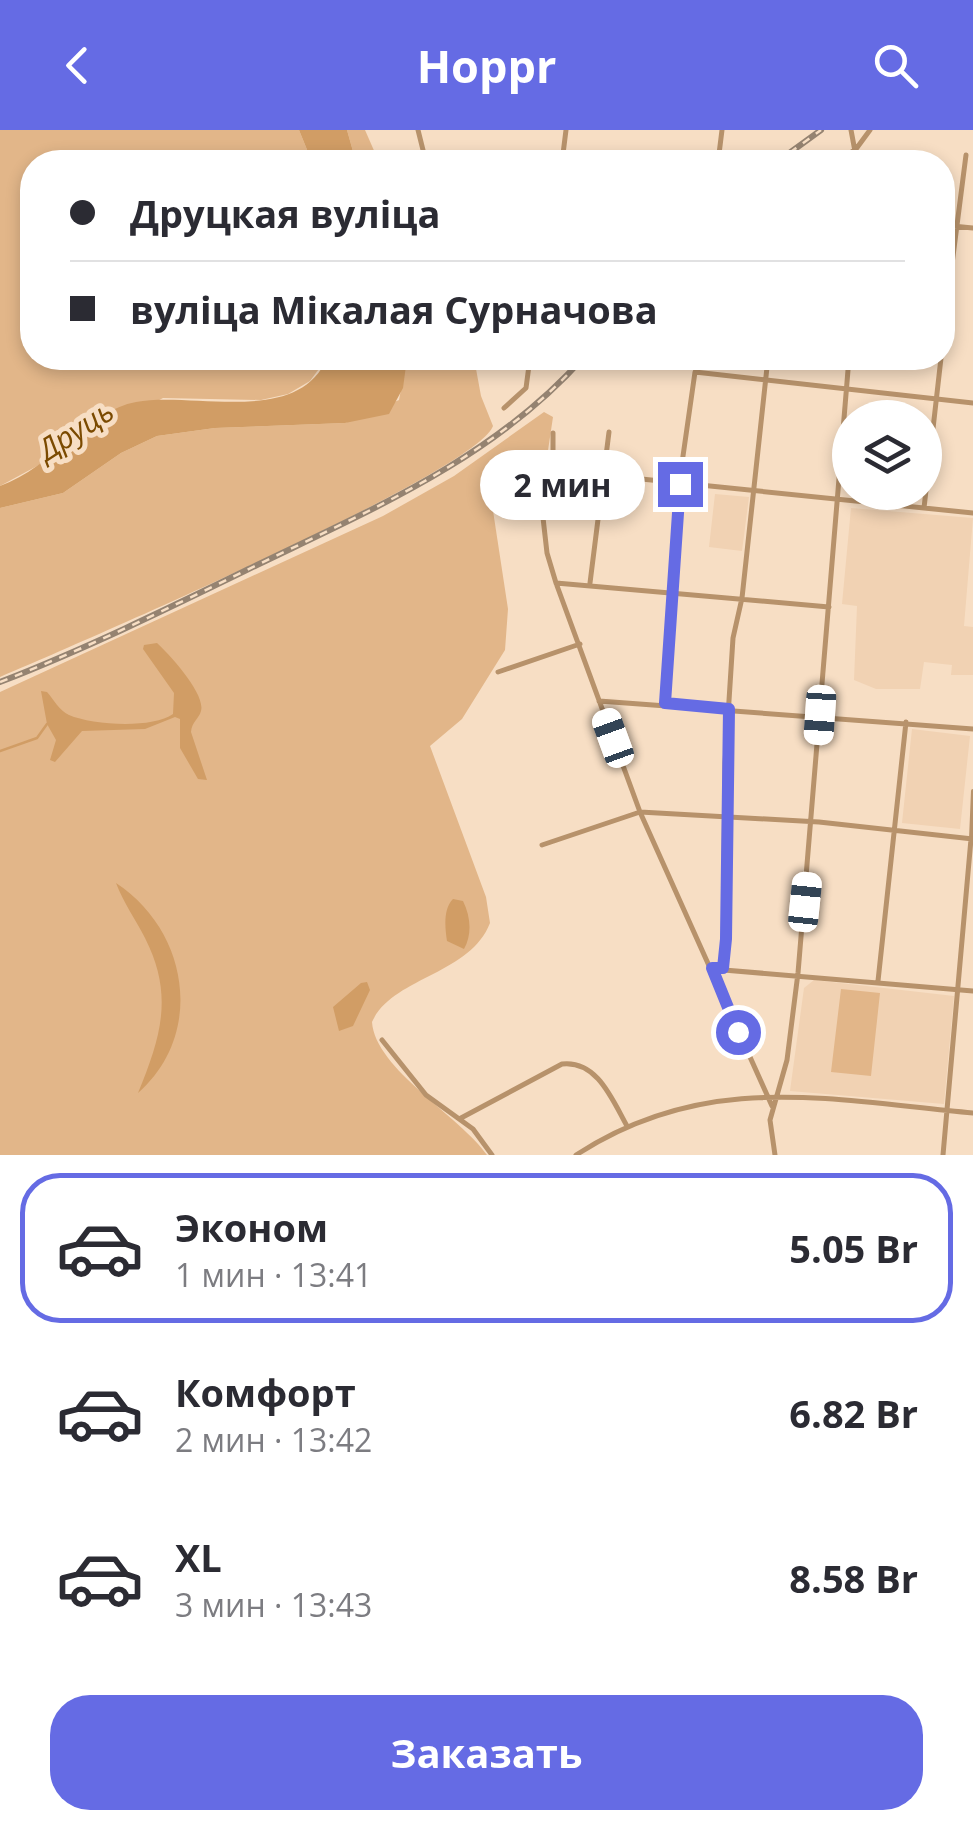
<!DOCTYPE html>
<html lang="ru">
<meta charset="utf-8">
<style>
:root{--surface:#fff;--page:#f2f2f3;--text:#2b2b33;--muted:#7c7c81;--line:#e1e1e2;--accent:#656be4}
body{margin:0;font-family:"Open Sans",sans-serif;background:var(--page);color:var(--text);height:100vh;display:flex;flex-direction:column;font-size:38px;white-space:nowrap}
*{box-sizing:border-box;margin:0}
p{font-size:32px;color:var(--muted)}
.icon{flex:none;width:55px;height:55px;fill:none;stroke:currentColor;stroke-width:2;stroke-linecap:round;stroke-linejoin:round}
.map{position:relative;height:1025px;overflow:hidden}
.sheet{display:flex;flex-direction:column;background:var(--surface);flex:1}
.sheet>*{flex:none}
.top-card{position:absolute;left:20px;top:20px;width:935px;height:220px;border-radius:40px;box-shadow:0 5px 15px #0003;display:grid;align-content:center;height:220px;padding:0 50px;background:var(--surface)}
.controls{position:absolute;left:832px;top:270px;display:grid;gap:20px}
.controls a{display:grid;place-items:center;width:110px;height:110px;border-radius:50%;background:var(--surface);box-shadow:0 5px 15px #0003;font-size:50px}
.end{position:absolute;width:45px;height:45px;margin:-22px;border:12px solid #656be4;background:#fff;box-shadow:0 0 0 5px #fff}
.from{border-radius:50%}
.bubble{position:absolute;height:70px;border-radius:35px;background:var(--surface);box-shadow:0 5px 15px #0003;font-size:32px;font-weight:700;line-height:70px;text-align:center}
.car{position:absolute;width:30px;height:60px;margin:-30px -15px;border-radius:12px;box-shadow:0 0 8px 2px #0007;background:linear-gradient(#fff 24%,#345 0 40%,#fff 0 76%,#345 0 86%,#fff 0)}
.top-card b{display:flex;align-items:center;gap:35px;height:95px;font-size:38px}
.top-card b+b{border-top:2px solid var(--line)}
.top-card i{width:25px;height:25px;background:var(--text)}
ul{padding:18px 0 0;list-style:none}
li{display:flex;align-items:center;gap:30px;height:150px;margin:0 20px 15px;padding:0 30px;border:5px solid transparent;border-radius:40px}
li div{flex:1}
li b{display:block;font-size:38px}
li em{font-style:normal;font-weight:700}
li.active{border-color:var(--accent)}
li>.icon{width:90px;height:90px;stroke-width:1.5}
.action{display:flex;gap:20px;margin-top:auto;padding:20px 50px}
.action a{flex:1;height:115px;border-radius:40px;background:var(--accent);color:#fff;font-size:40px;font-weight:700;line-height:115px;text-align:center}
header{display:flex;justify-content:space-between;align-items:center;height:130px;padding:0 50px;background:var(--accent);color:#fff;font-size:45px;font-weight:700}
.map>svg:first-child{display:block}
.built{fill:#f1d2b3}
.green{fill:#e2b689}
.water{fill:#d19d65}
.lines{fill:none;stroke-linecap:round;stroke-linejoin:round}
.stream{stroke:#d19d65;stroke-width:2.5}
.pedestrian{stroke:#b7926b;stroke-width:4}
.minor{stroke:#b7926b;stroke-width:5}
.rail-casing{stroke:#958371;stroke-width:6}
.rail{stroke:#f7dec4;stroke-width:2.5;stroke-dasharray:8;stroke-linecap:butt}
.route{stroke:#656be4;stroke-width:12}
.labels{text-anchor:middle;stroke-width:10;stroke-linejoin:round;paint-order:stroke}
.water-label{font-size:30px;font-style:italic;fill:#7b4a00;stroke:#f7dec4}
</style>
<header><svg class="icon" aria-label="back" viewBox="0 0 24 24"><path d="M15 5l-7 7 7 7"/></svg>Hoppr<svg class="icon" aria-label="search" viewBox="0 0 24 24"><circle cx="10" cy="10" r="6"/><path d="M15 15l6 6"/></svg></header>
<div class="map">
<svg width="973" height="1025" viewBox="0 0 973 1025">
<rect width="100%" height="100%" fill="#f7dec4"/>
<path class="built" d="M715,364L749,367L742,421L709,417Z
M851,378L973,388L964,496L973,497V545H951L952,535L924,532L920,559H876L854,550L857,476L842,474Z
M912,599L970,606L960,699L902,693Z
M814,850L954,866L944,974L790,961L804,858Z"/>
<path class="green" d="M0,0H299L312,32H32V228H327L310,251L288,264L261,270L163,268L0,356Z
M347,0H365L379,32H356Z
M407,228H474L481,266L493,296C476,343 70,517 0,547V378L63,363L121,323L157,306L215,298L345,293L399,270Z
M544,282L553,287L547,327L533,337L497,345L490,361L508,479L505,520L462,589L430,616L486,767L490,793C470,845 392,847 372,892C375,939 461,987 487,1025H0V562L383,386L454,346Z
M841,859L880,863L871,946L831,942Z"/>
<path class="water" d="M299,0H347L356,32H312Z
M327,228H407L403,258L389,284L345,293L215,298L157,306L121,323L63,363L0,378V356C53,337 89,280 136,272C192,261 298,297 327,228Z
M157,513C169,524 206,564 201,581C199,589 192,591 191,602L207,650L198,649L180,618V589L175,587L145,599L82,601L55,632L50,630L56,610L47,594L41,561L47,562C54,570 59,580 69,585C92,595 152,599 173,584L174,563L143,519L144,515Z
M116,753C189,801 205,904 138,963C161,907 174,865 145,808C136,790 123,772 116,753Z
M453,769L463,771C471,787 472,805 464,819L447,811C445,798 443,779 453,769Z
M367,852L370,860L353,896L339,901L333,877L361,853Z"/>
<g class="lines">
<path class="stream" d="M0,621L37,608L47,594"/>
<path class="pedestrian" d="M971,709L973,661"/>
<path class="minor" d="M418,0L426,32
M851,0L857,32
M562,32L566,0
M718,32L722,0
M836,32L856,19L870,0
M942,95L973,98
M942,212L966,25
M504,278L526,258L530,228
M553,303V340L543,352L541,370L547,423L556,453L640,682L772,976
M553,340L973,383
M924,378L941,228
M556,453L829,477
M590,453L609,302
M498,542L580,514
M599,571L973,599
M665,573L679,354L695,242L973,273
M542,715L640,682L819,692L973,709
M723,838L725,633L733,508L742,468L768,228
M712,839L973,861
M878,851L906,592
M382,910L426,965L473,999L492,1025
M461,988L562,934C597,930 612,969 627,996
M576,1025C706,940 829,970 973,983
M775,1025L770,990L787,930L798,843L849,228
M943,1025L971,709"/>
<defs>
<path id="rail" d="M777,32L821,0
M0,552C88,518 173,476 257,435C375,378 495,327 583,228"/>
</defs>
<use href="#rail" class="rail-casing"/>
<use href="#rail" class="rail"/>
</g>
<g class="lines">
<path class="route" d="M680,354L665,573L729,579L726,809L723,838H712L738,902"/>
</g>
<g class="labels">
<g class="water-label">
<text transform="translate(76 301) rotate(-33)" y="10">Друць</text>
</g>
</g>
</svg>
<div class="controls">
<a><svg class="icon" aria-label="layers" viewBox="0 0 24 24"><path d="M12 4l9 5-9 5-9-5zM3 14l9 5 9-5"/></svg></a>
</div>
<i class="end from" style="left:738px;top:902px"></i>
<i class="end" style="left:680px;top:354px"></i>
<div class="bubble" style="left:480px;top:320px;width:165px">2 мин</div>
<i class="car" style="left:820px;top:585px;rotate:184deg"></i>
<i class="car" style="left:613px;top:608px;rotate:340deg"></i>
<i class="car" style="left:805px;top:772px;rotate:6deg"></i>
<div class="top-card">
<b><i class="from"></i>Друцкая вуліца</b>
<b><i></i>вуліца Мікалая Сурначова</b>
</div>
</div>
<section class="sheet">
<ul>
<li class="active"><svg class="icon" aria-label="car" viewBox="0 0 24 24"><path d="M5 17H2v-5l4-1 3-4h7l3 4 3 1v5h-3M9 17h6M6 11h13"/><circle cx="7" cy="17" r="2"/><circle cx="17" cy="17" r="2"/></svg><div><b>Эконом</b><p>1 мин · 13:41</p></div><em>5.05 Br</em></li>
<li><svg class="icon" aria-label="car" viewBox="0 0 24 24"><path d="M5 17H2v-5l4-1 3-4h7l3 4 3 1v5h-3M9 17h6M6 11h13"/><circle cx="7" cy="17" r="2"/><circle cx="17" cy="17" r="2"/></svg><div><b>Комфорт</b><p>2 мин · 13:42</p></div><em>6.82 Br</em></li>
<li><svg class="icon" aria-label="car" viewBox="0 0 24 24"><path d="M5 17H2v-5l4-1 3-4h7l3 4 3 1v5h-3M9 17h6M6 11h13"/><circle cx="7" cy="17" r="2"/><circle cx="17" cy="17" r="2"/></svg><div><b>XL</b><p>3 мин · 13:43</p></div><em>8.58 Br</em></li>
</ul>
<div class="action"><a>Заказать</a></div>
</section>
